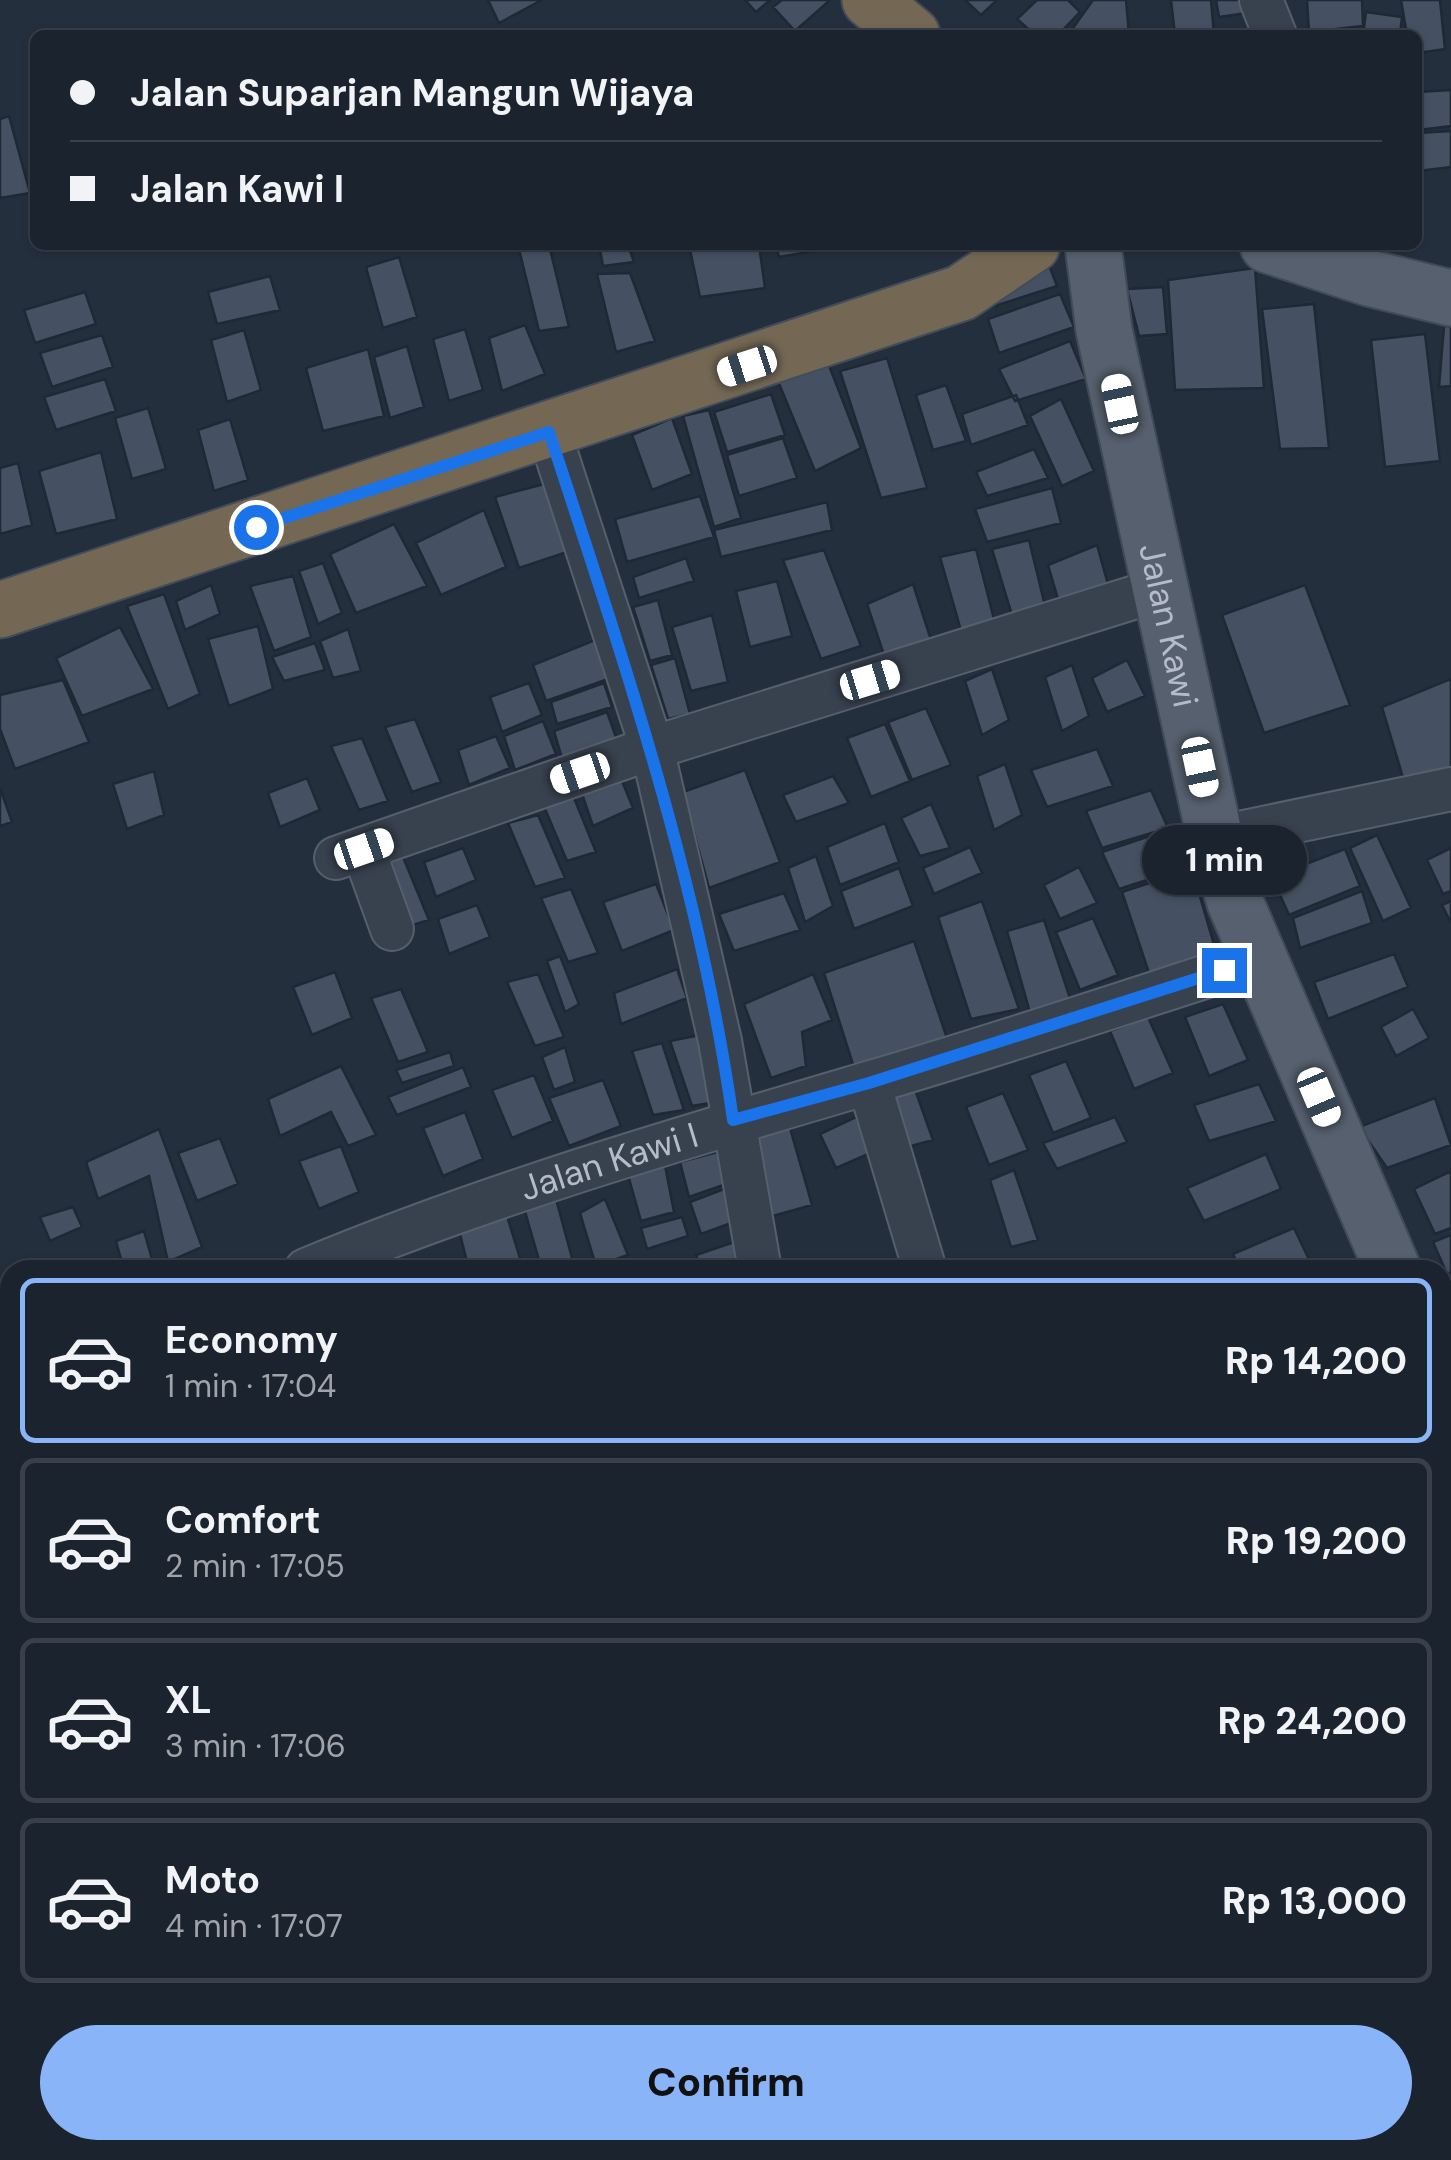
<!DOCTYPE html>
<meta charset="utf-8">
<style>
:root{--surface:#1b232e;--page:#242b36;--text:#f1f3f6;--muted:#a0a4aa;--line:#39404a;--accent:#8ab4f8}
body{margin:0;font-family:"DM Sans",sans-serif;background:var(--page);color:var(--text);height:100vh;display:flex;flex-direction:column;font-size:38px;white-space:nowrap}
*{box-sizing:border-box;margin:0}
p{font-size:32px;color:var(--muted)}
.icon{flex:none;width:55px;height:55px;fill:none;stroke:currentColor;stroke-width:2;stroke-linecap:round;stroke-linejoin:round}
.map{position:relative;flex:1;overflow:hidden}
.details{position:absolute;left:0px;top:1260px;width:1452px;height:900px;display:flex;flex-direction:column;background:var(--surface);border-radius:30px 30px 0 0;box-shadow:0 2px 8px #0004,0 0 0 2px var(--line)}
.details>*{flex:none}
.guide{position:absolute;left:30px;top:30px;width:1392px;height:220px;border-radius:15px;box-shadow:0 2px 8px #0004,0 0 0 2px var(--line);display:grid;align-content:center;height:220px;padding:0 40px;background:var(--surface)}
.end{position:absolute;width:45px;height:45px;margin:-22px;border:12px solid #1a73e8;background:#fff;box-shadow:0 0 0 5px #fff}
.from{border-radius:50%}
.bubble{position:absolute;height:70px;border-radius:35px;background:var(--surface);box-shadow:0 2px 8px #0004,0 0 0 2px var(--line);font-size:32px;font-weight:800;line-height:70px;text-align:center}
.car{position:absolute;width:30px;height:60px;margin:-30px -15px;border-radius:12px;box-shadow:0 0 8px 2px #0007;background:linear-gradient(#fff 24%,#345 0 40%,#fff 0 76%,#345 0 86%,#fff 0)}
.guide b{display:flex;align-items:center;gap:35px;height:95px;font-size:38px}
.guide b+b{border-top:2px solid var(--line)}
.guide i{width:25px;height:25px;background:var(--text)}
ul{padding:18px 0 0;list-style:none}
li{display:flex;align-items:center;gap:30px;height:165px;margin:0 20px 15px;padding:0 20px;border:5px solid var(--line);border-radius:15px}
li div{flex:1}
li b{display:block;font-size:38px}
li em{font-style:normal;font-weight:800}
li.on{border-color:var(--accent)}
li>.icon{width:90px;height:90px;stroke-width:1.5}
.primary-button{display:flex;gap:20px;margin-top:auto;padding:20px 40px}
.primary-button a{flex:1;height:115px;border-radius:60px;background:var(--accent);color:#111;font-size:40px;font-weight:800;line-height:115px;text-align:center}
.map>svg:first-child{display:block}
.building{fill:#455162;stroke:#1f2835;stroke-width:2.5}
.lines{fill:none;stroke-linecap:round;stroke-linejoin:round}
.minor-casing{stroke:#565f6c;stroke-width:46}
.major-casing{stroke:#414a57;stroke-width:59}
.highway-casing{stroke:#434c59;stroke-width:59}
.minor{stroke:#38414e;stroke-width:42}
.major{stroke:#56606e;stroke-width:55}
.highway{stroke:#746855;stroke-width:55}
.route{stroke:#1a73e8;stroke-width:12}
.labels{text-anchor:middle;stroke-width:8;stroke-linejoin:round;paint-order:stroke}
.street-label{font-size:35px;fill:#b4bcc9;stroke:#1d2633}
</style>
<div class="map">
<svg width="1451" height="2160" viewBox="0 0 1451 2160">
<rect width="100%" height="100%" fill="#242f3e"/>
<path class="building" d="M488,0H542L499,23Z
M745,0H770L756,12Z
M782,0H828L829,1L795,31L773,7Z
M965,0H997L981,15Z
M1037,0H1068L1080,12L1058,35H1035L1017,19Z
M1093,0H1126L1129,35H1068Z
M1171,0H1211L1214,35H1175Z
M1216,0H1250L1254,12L1219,17Z
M1307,0H1362L1363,26L1309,32Z
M1401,0H1440L1445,49L1418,53V35H1407Z
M1366,12L1402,17L1400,35H1363Z
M1451,90V126L1418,130V92Z
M9,116L30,193L0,198V119Z
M1451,131V167L1418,171V133Z
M518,245H549L569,327L539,331Z
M599,245H628L634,262L603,266Z
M689,245H759L765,288L700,297Z
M776,245H812L814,251L779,257Z
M399,257L417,317L383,328L366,267Z
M1049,265L1057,286L979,311Z
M1255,268L1264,388L1175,390L1168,280Z
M630,273L655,341L616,352L597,274Z
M270,276L280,310L217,324L208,292Z
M1163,287L1167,334L1139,336L1127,289Z
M85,292L96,324L35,343L24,310Z
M1060,294L1074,327L999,353L988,319Z
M1314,304L1329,448L1280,449L1262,309Z
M525,325L545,374L502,391L489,338Z
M1444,326H1451V386L1439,387Z
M465,329L483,390L449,401L433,339Z
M244,330L261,390L227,402L211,340Z
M1425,334L1440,461L1385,467L1371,340Z
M102,335L113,367L52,387L40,353Z
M1070,341L1086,379L1015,401L999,369Z
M407,346L424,407L390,418L374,357Z
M368,349L384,416L323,431L306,368Z
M823,350L861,448L815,471L773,369Z
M887,358L927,488L881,498L840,371Z
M105,379L116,411L56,430L44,397Z
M946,385L966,441L933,450L916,395Z
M771,394L785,435L727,452L714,412Z
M1016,395L1028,425L971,445L962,414Z
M1061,399L1094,471L1062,486L1030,416Z
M148,408L166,469L132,479L115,418Z
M709,410L741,518L714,527L683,416Z
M672,418L692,474L652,490L632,435Z
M230,419L248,480L214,491L198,430Z
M783,438L797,478L739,496L727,455Z
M1034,449L1048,478L987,496L976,472Z
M101,452L117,519L56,534L39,471Z
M18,463L32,525L0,534V468Z
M552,482L573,550L519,568L495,497Z
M1052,488L1061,523L987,542L975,509Z
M700,496L714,537L627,562L615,519Z
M827,502L832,530L721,557L714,530Z
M484,510L506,567L441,595L416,543Z
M394,524L427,586L356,613L330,554Z
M1029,540L1048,618L1015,625L992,549Z
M1097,545L1111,595L1061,609L1048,565Z
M976,549L996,627L962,634L940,557Z
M824,550L861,646L821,659L783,560Z
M686,558L694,581L639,598L633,577Z
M323,563L342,613L318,624L299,571Z
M293,576L311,637L274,651L250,586Z
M777,581L792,636L750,647L736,591Z
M913,584L933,646L886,661L867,604Z
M211,585L220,614L185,630L176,601Z
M1305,585L1350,705L1264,733L1222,615Z
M164,594L200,694L168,709L127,606Z
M658,600L672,655L650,661L633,607Z
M712,615L728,682L691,691L672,627Z
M258,626L273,689L229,706L208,639Z
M120,627L153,689L82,716L56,658Z
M348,629L361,671L333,678L320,641Z
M595,640L611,678L546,701L533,665Z
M315,643L325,670L284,681L272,657Z
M675,658L690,714L668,719L651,665Z
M1127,660L1145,696L1107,712L1092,678Z
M1072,665L1089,716L1062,731L1045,677Z
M992,669L1009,720L982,735L965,681Z
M1451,679V775L1407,791L1382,707Z
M63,680L89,742L15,769L0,729V695Z
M529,683L542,715L502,732L490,697Z
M604,683L612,707L557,724L551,702Z
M926,708L951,765L912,780L888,722Z
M607,712L622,754L566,772L554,731Z
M415,719L441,782L412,792L385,727Z
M543,721L556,754L515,770L504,736Z
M885,724L910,781L871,797L847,738Z
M496,736L510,768L469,785L458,750Z
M362,738L388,801L359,810L331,746Z
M1097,749L1113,786L1047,807L1031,770Z
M1005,764L1022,815L994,830L977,776Z
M745,770L780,862L709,888L683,792Z
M154,771L164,815L127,829L113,784Z
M620,776L633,808L593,826L581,791Z
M833,776L849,803L796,822L783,795Z
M307,778L320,810L280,827L268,793Z
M0,788L12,822L0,826Z
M570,788L596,852L567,861L540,797Z
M1151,790L1168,828L1102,848L1086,811Z
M931,804L950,848L920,856L901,818Z
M538,815L565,878L535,887L508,823Z
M885,823L899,862L840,885L827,847Z
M1168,830L1185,868L1119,889L1102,852Z
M1377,835L1411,908L1383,921L1350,848Z
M970,847L982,873L934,894L923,868Z
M463,848L476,880L436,897L424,862Z
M1451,848V891L1443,894L1427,860Z
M1345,849L1360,886L1289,915L1272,877Z
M816,856L833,906L805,922L788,868Z
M403,857L429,920L400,929L373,865Z
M1079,867L1097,903L1060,919L1044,885Z
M899,868L913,906L854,929L841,891Z
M1192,869L1219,962L1153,985L1122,892Z
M656,884L674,930L622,951L603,902Z
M571,889L598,953L568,962L541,898Z
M1362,891L1372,923L1300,948L1293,918Z
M784,893L800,930L734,951L719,914Z
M982,901L1019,1009L971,1019L938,917Z
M1451,901V923L1442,905Z
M477,905L490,937L449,954L438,919Z
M1093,918L1118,975L1080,990L1056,932Z
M1044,920L1073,1007L1031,1016L1007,931Z
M914,941L948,1041L856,1074L824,973Z
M1394,954L1408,987L1328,1019L1314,982Z
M560,956L579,1004L565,1012L547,961Z
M677,969L687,998L621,1024L614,993Z
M335,972L352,1018L312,1035L293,987Z
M538,974L564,1037L535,1046L507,982Z
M813,974L832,1020L802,1032L806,1066L771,1078L744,1004Z
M401,989L428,1052L398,1062L371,998Z
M1223,1004L1248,1060L1209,1076L1185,1017Z
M1413,1009L1429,1038L1396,1056L1381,1027Z
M1148,1017L1173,1073L1134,1089L1110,1031Z
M700,1035L722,1101L692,1106L670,1041Z
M662,1043L684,1110L653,1115L632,1051Z
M565,1047L575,1082L554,1090L542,1057Z
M450,1052L454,1066L402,1083L396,1070Z
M1066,1061L1091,1118L1053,1133L1029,1075Z
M341,1066L376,1135L348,1146L331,1112L280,1136L268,1099Z
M463,1067L471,1087L397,1115L388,1097Z
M534,1075L553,1121L512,1138L492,1090Z
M603,1080L621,1126L569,1146L549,1098Z
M912,1081L933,1140L900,1149L883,1091Z
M1259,1084L1276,1121L1209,1141L1194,1105Z
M1003,1093L1028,1150L989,1165L966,1107Z
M1435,1098L1451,1145L1387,1168L1359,1127Z
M465,1112L483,1159L443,1176L423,1128Z
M856,1117L873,1152L836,1168L820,1134Z
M1115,1117L1127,1142L1057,1169L1043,1143Z
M790,1128L812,1205L769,1217L747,1141Z
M159,1129L202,1247L168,1262L149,1176L98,1199L86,1162Z
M220,1138L238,1184L197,1201L178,1153Z
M341,1146L359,1192L319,1209L299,1161Z
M725,1150L729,1183L689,1197L680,1162Z
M1266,1154L1281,1189L1204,1221L1187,1188Z
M664,1160L674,1212L641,1221L626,1168Z
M1014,1170L1038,1240L1011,1247L990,1180Z
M1451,1171V1228L1435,1234L1414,1189Z
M732,1186L745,1218L701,1234L690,1202Z
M556,1199L572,1258L541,1267L524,1208Z
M605,1199L628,1255L596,1266L580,1213Z
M73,1207L82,1227L50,1241L40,1217Z
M507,1216L523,1268L469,1270L459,1230Z
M682,1217L688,1236L647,1249L641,1228Z
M1294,1228L1314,1270H1240L1233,1254Z
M144,1231L155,1270H124L116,1241Z
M1451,1235V1272L1447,1274L1433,1242Z
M746,1238L754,1264L702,1270L696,1255Z
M907,1259L912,1270H863Z
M10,1304V1356L0,1358V1306Z
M1442,1514L1451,1532V1554L1442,1557Z
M1451,1561V1604L1442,1607V1565Z
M1451,1626V1671L1442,1676V1631Z
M10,1670V1732L0,1733V1672Z
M1442,1728L1451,1746V1766L1442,1770Z
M1451,1778V1840L1447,1842L1442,1782Z
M10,1802V1865L0,1867V1804Z
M10,1869V1933L0,1934V1871Z
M1451,1897V1919L1445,1921L1442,1900Z
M10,1935V1966L0,1967V1936Z
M10,1969V1997L0,1999V1970Z
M10,1999V2031L5,2032L0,2001Z
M1442,2025L1451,2042V2088L1442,2072Z
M10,2034V2060L2,2062L0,2036Z
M10,2065V2101H8L0,2067Z
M7,2127L12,2160H0V2128Z
M36,2150H66L37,2157Z
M76,2150H85V2160H34Z
M118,2150H180L182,2160H120Z
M193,2150H255L257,2157L195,2160Z
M286,2150H331L332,2154L287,2159Z
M334,2150H379L334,2154Z
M761,2150H800L802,2160H762Z
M810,2150H849L850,2160H811Z
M909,2150H997L1000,2160H911Z
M1001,2150H1032L1034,2158L1004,2160Z
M1083,2150H1106L1110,2160H1076L1074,2153Z
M1111,2150H1159L1162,2160H1114Z
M1163,2150H1234L1237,2160H1166Z
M1240,2150H1283L1287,2160H1243Z
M1438,2150L1440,2160H1384L1378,2151Z"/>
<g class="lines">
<defs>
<g id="minor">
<path d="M1261,0L1275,35"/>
<path d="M549,432L652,748L720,1041L760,1270"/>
<path d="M1215,838L1451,789"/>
<path d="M363,849L392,929"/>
<path d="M336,858L652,748L1161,589"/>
<path d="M869,1083L925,1270"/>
<path id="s1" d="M306,1270C489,1194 678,1139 868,1083C999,1045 1129,1001 1260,959"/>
<path d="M0,1381L10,1379"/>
<path d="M1442,1721L1451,1717"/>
<path d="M0,1776L10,1773"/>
<path d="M100,2150L102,2160"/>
<path d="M275,2150L277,2160"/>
<path d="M869,2150L870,2160"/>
<path d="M1345,2150L1350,2160"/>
<path d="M532,2160L600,2150"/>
</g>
<g id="major">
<path id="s2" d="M1093,245L1104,330L1215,838L1235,902L1393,1270"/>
<path d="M1268,245L1369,278L1451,298"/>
<path d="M1442,1386L1451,1406"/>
</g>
<path id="highway" d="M870,0L912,35
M0,610L961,293L1032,245"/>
</defs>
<use href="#minor" class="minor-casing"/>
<use href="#major" class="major-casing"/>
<use href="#highway" class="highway-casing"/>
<use href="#minor" class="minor"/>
<use href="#major" class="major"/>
<use href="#highway" class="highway"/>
</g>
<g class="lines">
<path class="route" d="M256,527L549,432C623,658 700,884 733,1120L869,1083L1224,970"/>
</g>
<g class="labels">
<g class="street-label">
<text dy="12" stroke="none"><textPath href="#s2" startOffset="388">Jalan Kawi</textPath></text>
<text dy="12" stroke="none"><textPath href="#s1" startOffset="322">Jalan Kawi I</textPath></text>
</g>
</g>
</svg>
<i class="end from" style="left:256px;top:527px"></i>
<i class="end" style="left:1224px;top:970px"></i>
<div class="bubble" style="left:1142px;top:825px;width:165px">1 min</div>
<i class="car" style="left:747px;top:366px;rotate:252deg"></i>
<i class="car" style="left:1120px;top:404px;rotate:348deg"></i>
<i class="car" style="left:870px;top:680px;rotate:73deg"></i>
<i class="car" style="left:1200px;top:767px;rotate:168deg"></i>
<i class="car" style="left:580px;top:773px;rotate:251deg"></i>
<i class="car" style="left:364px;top:849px;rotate:71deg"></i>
<i class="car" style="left:1319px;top:1097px;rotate:157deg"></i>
<div class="guide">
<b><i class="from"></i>Jalan Suparjan Mangun Wijaya</b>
<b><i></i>Jalan Kawi I</b>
</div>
<section class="details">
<ul>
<li class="on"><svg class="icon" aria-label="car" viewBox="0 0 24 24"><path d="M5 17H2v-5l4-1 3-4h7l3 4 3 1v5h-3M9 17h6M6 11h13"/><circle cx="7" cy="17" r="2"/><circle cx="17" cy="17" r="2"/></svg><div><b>Economy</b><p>1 min · 17:04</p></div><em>Rp 14,200</em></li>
<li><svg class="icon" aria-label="car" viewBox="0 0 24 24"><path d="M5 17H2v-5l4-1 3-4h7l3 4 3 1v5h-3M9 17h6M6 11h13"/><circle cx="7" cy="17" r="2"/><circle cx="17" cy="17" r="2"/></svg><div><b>Comfort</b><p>2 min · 17:05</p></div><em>Rp 19,200</em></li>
<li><svg class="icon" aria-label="car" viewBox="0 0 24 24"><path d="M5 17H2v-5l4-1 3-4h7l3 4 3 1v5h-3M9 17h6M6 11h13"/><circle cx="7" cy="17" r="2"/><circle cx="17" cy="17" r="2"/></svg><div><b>XL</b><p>3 min · 17:06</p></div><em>Rp 24,200</em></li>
<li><svg class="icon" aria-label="car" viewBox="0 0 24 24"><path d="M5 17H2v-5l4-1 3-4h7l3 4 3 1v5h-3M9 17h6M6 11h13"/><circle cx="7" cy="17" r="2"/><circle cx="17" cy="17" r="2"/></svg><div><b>Moto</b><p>4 min · 17:07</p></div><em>Rp 13,000</em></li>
</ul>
<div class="primary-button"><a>Confirm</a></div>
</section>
</div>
